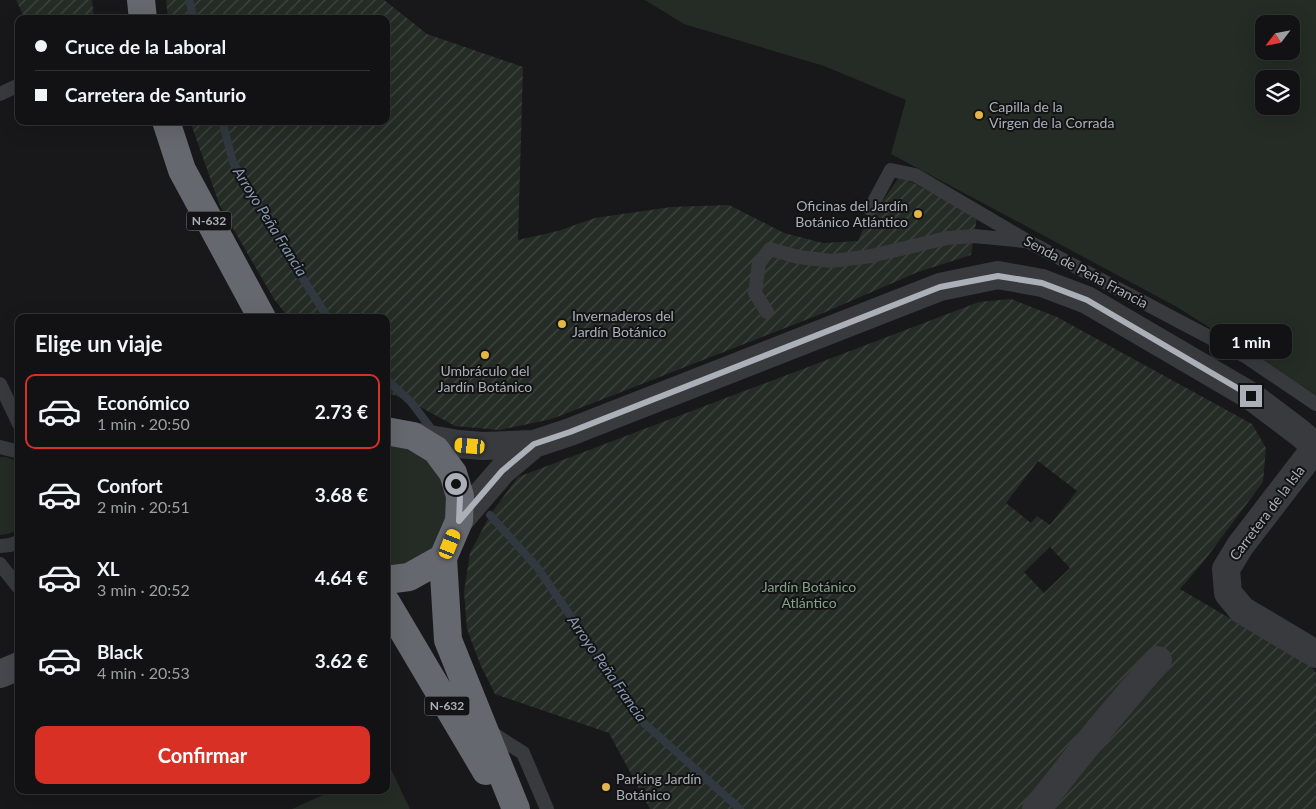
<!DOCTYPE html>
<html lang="es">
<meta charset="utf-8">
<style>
:root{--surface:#121214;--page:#1f2022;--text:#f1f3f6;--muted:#9c9ea0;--line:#313234;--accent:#d93025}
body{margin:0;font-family:Lato,sans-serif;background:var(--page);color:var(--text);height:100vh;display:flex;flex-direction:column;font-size:19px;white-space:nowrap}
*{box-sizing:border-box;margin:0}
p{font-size:16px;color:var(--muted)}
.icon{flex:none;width:28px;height:28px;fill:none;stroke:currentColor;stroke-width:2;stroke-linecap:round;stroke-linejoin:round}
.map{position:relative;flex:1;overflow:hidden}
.details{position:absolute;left:15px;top:314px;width:375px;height:480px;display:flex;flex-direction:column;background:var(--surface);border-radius:10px;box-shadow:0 5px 20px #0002,0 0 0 1px var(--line)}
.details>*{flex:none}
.hud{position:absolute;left:15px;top:15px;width:375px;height:110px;border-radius:10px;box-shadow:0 5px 20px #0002,0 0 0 1px var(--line);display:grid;align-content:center;height:110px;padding:0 20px;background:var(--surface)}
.needle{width:32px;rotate:238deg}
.controls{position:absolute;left:1255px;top:15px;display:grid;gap:10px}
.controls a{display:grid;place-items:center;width:45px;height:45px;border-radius:10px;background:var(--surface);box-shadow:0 5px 20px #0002,0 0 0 1px var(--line);font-size:25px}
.end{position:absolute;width:22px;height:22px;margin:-11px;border:6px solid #abafb8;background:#111;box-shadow:0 0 0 2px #111}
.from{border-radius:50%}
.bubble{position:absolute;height:35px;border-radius:10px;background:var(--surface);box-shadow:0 5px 20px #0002,0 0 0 1px var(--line);font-size:16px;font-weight:700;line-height:35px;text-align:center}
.car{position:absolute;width:15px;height:30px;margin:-15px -8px;border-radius:6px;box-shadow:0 0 4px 1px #0007;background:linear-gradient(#f5c518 24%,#345 0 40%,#f5c518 0 76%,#345 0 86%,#f5c518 0)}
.hud b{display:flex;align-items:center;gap:18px;height:48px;font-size:19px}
.hud b+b{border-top:1px solid var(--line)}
.hud i{width:12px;height:12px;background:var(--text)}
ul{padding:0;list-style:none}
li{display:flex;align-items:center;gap:15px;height:75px;margin:0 10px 8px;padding:0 10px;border:2px solid transparent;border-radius:10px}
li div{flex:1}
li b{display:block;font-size:19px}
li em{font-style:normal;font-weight:700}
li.current{border-color:var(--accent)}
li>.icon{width:45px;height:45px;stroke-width:1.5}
h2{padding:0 20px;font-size:22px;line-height:60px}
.cta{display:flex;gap:10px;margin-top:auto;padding:10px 20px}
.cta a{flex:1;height:58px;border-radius:10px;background:var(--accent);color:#fff;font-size:20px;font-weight:700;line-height:58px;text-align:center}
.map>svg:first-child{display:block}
.grass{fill:#242c25;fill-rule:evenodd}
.garden{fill:url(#garden-furrows);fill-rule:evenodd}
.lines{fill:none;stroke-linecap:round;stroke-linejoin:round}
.stream{stroke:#31383f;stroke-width:8}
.lane{stroke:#393a3e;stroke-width:14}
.street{stroke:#393a3e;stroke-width:28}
.secondary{stroke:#47494e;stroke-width:28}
.highway{stroke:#66686f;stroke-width:28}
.route{stroke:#abafb8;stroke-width:6}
.poi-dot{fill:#e3b646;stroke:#131315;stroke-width:2}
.labels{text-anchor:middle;stroke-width:4;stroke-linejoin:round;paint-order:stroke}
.shield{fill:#131315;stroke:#7d8087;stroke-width:1}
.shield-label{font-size:12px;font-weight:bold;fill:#abafb8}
.poi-label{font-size:14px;fill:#abafb8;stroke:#131315;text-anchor:start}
.street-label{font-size:14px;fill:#abafb8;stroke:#131315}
.park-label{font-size:14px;fill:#84a287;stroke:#131315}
.water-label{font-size:15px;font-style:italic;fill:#859ab0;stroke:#131315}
</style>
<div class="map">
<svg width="1316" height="809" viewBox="0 0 1316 809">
<defs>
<pattern id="garden-furrows" width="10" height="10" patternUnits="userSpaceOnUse" patternTransform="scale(1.25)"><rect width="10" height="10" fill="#242c25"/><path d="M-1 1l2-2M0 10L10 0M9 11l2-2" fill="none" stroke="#414843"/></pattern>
</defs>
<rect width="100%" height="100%" fill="#18181a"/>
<path class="grass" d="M645,0H1316V395L1177,307L891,154L906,100L824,66L684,24ZM1264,24H1291V51H1264ZM1264,79H1291V106H1264Z
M386,431L453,473L450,544L386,580Z
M0,457H6L19,462V529L8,534L0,535Z
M389,765L410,809H292L334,790H386V766Z"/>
<path class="garden" d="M16,0H92L94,19H25Z
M166,0H384L427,34L523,67L518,240L558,231L595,218L671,207L729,205L784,233L823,243L858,241L863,229L900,176L977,216L971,255L918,272L821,314L552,419L499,430L455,426L411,402L386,392V318L288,317L274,299L220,206L190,121H386V19H168Z
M1011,299L1057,317L1252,424L1266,448L1263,482L1204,561L1180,589L1311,666L1316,673V809H650L609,733L495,694L480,664L467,629L464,592L470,553L490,515L518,477L979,302ZM1038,461L1077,491L1050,525L1037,516L1031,523L1006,503ZM1050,547L1070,568L1044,593L1024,572Z"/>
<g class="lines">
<path class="stream" d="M189,0L194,19
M222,121L233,162L289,257L328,318
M386,379L411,402L430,427
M490,515L537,567L644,723L740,809"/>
<path class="lane" d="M0,94L19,85
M870,209L891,170L915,175L1029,242L1245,356L1316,404
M767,312L755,293L759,263L770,249L798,257L832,261L871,256L947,238L974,236L1025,241
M0,384L19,424
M0,447L19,452
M0,546L10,545L19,542
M0,564L19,588
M489,731L523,753L547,809"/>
<path class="street" d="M413,436L458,444L483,446L534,444L570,432L940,287L998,275L1042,283L1087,300L1251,396L1300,433L1316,447
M1316,447L1240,546L1226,569L1228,593L1242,610L1316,654
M459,521L502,471L534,444
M1036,809L1102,726L1158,660"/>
<path class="secondary" d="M0,674L19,666"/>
<path class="highway" d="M141,0L143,19
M166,121L182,170L262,318
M386,431L413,436L436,450L453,473L460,496L459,521L443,558L409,577L386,580
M443,558L448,640L516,809
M386,602L486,771"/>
</g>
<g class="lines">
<path class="route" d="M456,484L460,496L459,521L502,471L534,444L570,432L940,287L998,276L1042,283L1087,300L1251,396"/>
</g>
<g class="poi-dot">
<circle cx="979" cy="115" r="5"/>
<circle cx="918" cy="214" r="5"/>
<circle cx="562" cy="324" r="5"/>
<circle cx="485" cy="355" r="5"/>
<circle cx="606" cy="787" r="5"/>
</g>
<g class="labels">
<g class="shield">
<rect x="186.5" y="211.5" width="45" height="19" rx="4"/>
<rect x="424.5" y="696.5" width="45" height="19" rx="4"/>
</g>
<g class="shield-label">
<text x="209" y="225">N-632</text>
<text x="447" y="710">N-632</text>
</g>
<g class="poi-label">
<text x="989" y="112">Capilla de la<tspan x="989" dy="16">Virgen de la Corrada</tspan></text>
<text x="908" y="211" text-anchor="end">Oficinas del Jardín<tspan x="908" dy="16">Botánico Atlántico</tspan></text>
<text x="572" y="321">Invernaderos del<tspan x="572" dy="16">Jardín Botánico</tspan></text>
<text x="485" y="376" text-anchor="middle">Umbráculo del<tspan x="485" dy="16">Jardín Botánico</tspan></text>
<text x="616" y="784">Parking Jardín<tspan x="616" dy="16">Botánico</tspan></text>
</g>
<g class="street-label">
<text transform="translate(1086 272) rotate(28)" y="5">Senda de Peña Francia</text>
<text transform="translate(1267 513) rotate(-53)" y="5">Carretera de la Isla</text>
</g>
<g class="park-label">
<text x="809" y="592">Jardín Botánico<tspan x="809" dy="16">Atlántico</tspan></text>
</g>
<g class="water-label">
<text transform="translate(270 222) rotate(58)" y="5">Arroyo Peña Francia</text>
<text transform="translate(607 669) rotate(55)" y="5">Arroyo Peña Francia</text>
</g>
</g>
</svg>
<div class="controls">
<a><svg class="needle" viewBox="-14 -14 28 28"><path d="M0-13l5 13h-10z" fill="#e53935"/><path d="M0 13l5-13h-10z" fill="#9c9ea0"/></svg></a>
<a><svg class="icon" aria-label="layers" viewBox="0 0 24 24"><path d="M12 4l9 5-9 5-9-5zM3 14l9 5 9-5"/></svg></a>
</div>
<i class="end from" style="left:456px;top:484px"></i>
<i class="end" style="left:1251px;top:396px"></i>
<div class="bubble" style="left:1210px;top:324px;width:82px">1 min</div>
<i class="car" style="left:470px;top:446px;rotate:275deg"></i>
<i class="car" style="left:450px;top:544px;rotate:22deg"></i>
<div class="hud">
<b><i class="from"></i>Cruce de la Laboral</b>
<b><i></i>Carretera de Santurio</b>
</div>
<section class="details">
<h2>Elige un viaje</h2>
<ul>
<li class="current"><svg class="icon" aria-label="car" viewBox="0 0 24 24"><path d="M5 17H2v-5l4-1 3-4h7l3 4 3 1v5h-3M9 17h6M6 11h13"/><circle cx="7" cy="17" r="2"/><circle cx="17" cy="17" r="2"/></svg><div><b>Económico</b><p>1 min · 20:50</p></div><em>2.73 €</em></li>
<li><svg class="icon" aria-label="car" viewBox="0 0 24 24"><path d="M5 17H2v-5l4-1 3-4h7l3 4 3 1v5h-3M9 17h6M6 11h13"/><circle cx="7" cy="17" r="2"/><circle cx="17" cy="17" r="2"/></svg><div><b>Confort</b><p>2 min · 20:51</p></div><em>3.68 €</em></li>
<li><svg class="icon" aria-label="car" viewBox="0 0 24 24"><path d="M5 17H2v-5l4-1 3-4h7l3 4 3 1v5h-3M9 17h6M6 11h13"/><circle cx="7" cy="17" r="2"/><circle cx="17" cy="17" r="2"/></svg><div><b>XL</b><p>3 min · 20:52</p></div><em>4.64 €</em></li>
<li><svg class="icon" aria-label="car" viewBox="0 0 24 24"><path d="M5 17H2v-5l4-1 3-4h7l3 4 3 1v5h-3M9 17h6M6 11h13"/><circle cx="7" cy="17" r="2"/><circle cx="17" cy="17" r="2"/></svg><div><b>Black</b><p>4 min · 20:53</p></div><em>3.62 €</em></li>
</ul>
<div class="cta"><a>Confirmar</a></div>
</section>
</div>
